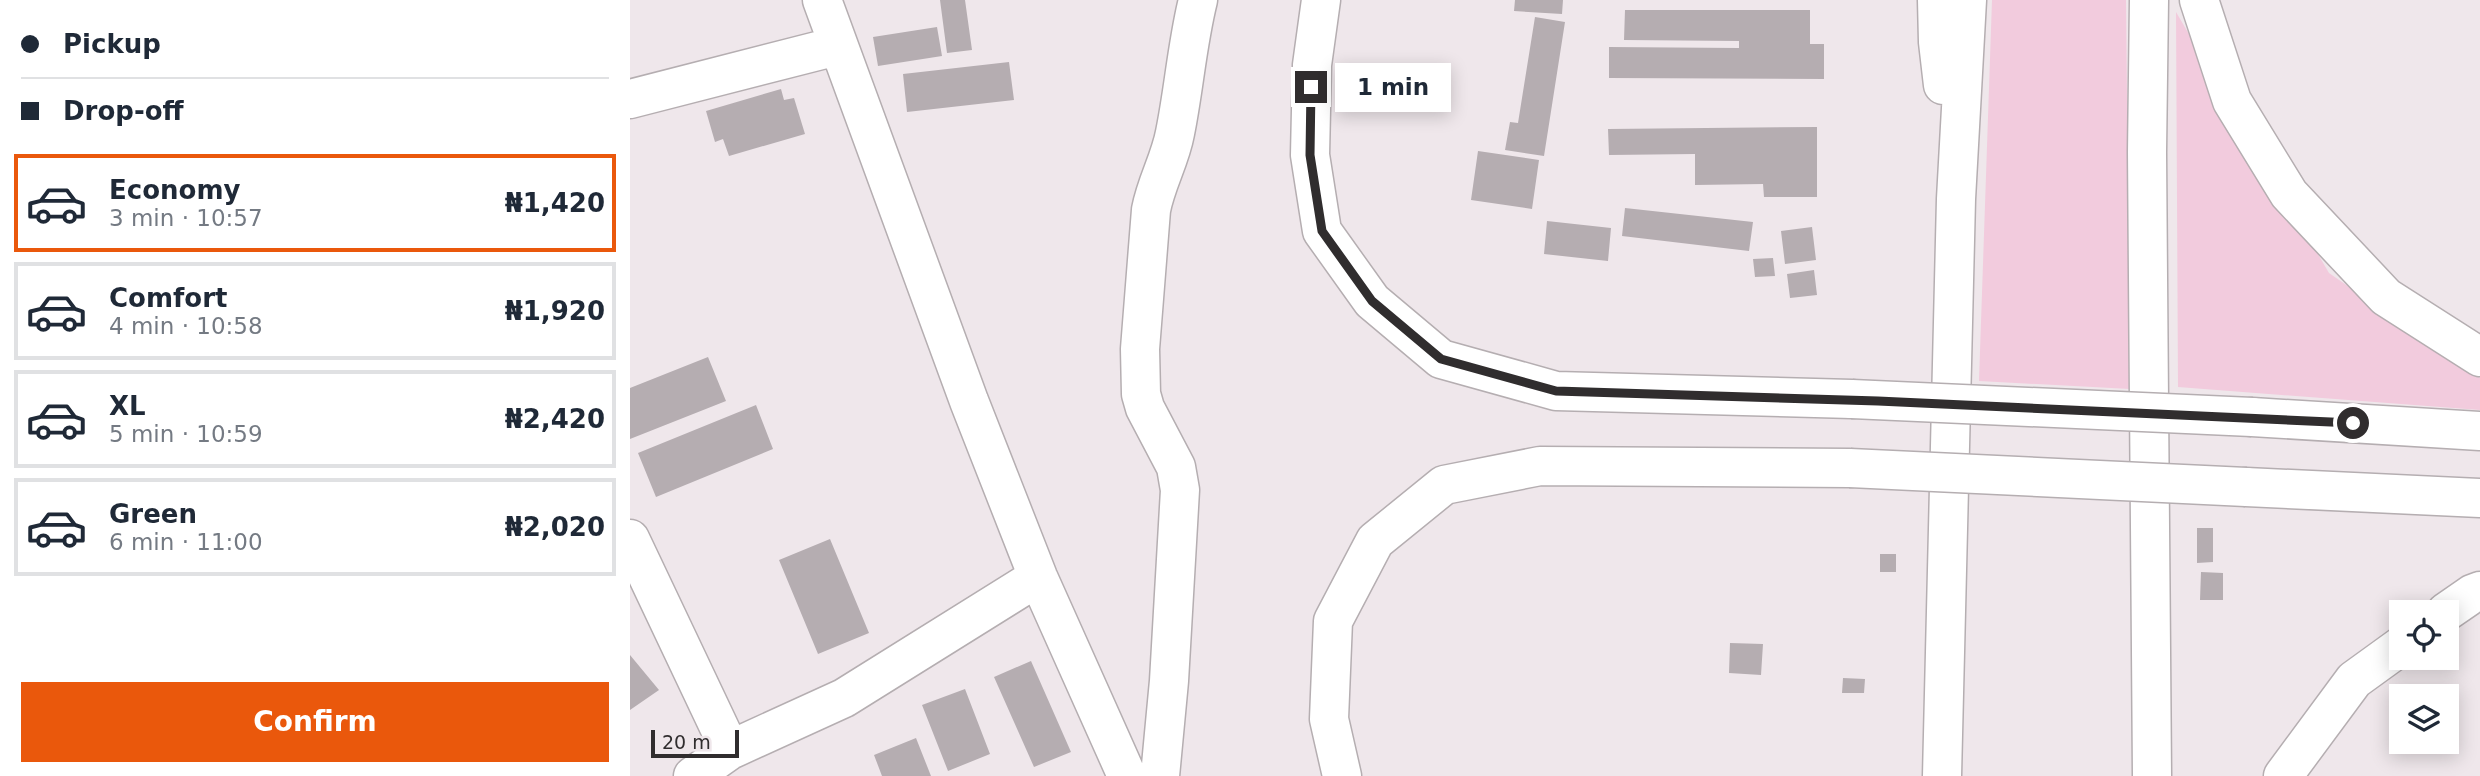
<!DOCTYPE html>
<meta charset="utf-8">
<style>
:root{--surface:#fff;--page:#f6f6f7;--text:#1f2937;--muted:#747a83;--line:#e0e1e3;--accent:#ea580c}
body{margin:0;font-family:"DejaVu Sans",sans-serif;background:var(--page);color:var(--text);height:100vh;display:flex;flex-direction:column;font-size:26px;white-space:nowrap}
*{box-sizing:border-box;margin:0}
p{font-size:23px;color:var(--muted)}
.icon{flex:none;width:38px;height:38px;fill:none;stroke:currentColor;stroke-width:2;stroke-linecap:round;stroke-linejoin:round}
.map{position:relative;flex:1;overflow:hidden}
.drawer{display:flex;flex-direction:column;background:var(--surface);width:630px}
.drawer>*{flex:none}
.top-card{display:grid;align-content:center;height:154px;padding:0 21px;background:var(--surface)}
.tools{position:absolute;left:1759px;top:600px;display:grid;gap:14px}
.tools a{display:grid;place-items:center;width:70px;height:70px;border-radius:0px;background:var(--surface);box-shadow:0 4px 18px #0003;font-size:35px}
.scale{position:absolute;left:21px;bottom:18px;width:88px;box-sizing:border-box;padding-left:7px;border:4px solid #302d2e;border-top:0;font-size:19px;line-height:24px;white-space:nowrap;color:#302d2e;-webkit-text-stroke:5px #efe7eb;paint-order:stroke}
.end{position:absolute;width:32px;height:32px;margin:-16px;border:9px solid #302d2e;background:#fff;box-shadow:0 0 0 4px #fff}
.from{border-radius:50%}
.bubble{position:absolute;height:49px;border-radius:0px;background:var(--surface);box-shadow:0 4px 18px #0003;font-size:23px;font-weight:600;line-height:49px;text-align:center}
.top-card b{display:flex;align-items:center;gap:24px;height:66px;font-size:26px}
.top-card b+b{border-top:2px solid var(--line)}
.top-card i{width:18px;height:18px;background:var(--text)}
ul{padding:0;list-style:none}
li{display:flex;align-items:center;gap:21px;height:98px;margin:0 14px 10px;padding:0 7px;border:4px solid var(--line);border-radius:0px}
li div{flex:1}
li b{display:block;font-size:26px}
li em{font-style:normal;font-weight:600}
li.selected{border-color:var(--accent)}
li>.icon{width:63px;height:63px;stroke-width:1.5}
.action{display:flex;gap:14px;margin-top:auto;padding:14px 21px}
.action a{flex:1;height:80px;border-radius:0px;background:var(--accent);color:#fff;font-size:28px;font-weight:600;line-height:80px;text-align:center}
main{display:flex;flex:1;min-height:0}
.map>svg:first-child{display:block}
.green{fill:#f2cbdd}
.building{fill:#b5adb1}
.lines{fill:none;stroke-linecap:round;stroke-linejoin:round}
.minor-casing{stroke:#b5aeb1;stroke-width:41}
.highway-casing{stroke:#b5aeb1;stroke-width:41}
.minor{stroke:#fff;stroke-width:38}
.highway{stroke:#fff;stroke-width:38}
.highway-bridge-casing{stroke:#b5aeb1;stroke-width:41;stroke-linecap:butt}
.highway-bridge{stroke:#fff;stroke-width:38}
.route{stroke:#302d2e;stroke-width:9}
</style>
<main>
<section class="drawer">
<div class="top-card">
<b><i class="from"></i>Pickup</b>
<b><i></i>Drop-off</b>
</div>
<ul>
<li class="selected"><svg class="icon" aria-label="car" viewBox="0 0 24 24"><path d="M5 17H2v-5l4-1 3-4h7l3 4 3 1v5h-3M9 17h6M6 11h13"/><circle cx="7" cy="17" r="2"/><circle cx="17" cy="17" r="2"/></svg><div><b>Economy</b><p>3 min · 10:57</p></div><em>₦1,420</em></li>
<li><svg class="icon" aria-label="car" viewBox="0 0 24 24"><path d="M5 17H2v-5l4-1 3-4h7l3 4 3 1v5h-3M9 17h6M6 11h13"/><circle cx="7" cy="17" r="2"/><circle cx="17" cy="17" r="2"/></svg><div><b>Comfort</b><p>4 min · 10:58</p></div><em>₦1,920</em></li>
<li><svg class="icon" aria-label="car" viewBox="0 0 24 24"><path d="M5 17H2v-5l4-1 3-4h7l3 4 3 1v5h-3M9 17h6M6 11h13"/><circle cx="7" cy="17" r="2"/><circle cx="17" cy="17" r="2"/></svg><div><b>XL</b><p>5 min · 10:59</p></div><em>₦2,420</em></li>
<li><svg class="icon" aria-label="car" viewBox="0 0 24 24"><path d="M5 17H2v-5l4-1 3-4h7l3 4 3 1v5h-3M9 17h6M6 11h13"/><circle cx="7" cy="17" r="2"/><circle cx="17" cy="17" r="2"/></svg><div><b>Green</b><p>6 min · 11:00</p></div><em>₦2,020</em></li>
</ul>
<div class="action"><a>Confirm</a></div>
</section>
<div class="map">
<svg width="1850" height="776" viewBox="0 0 1850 776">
<rect width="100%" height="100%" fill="#efe7eb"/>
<path class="green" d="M1362,0H1496L1500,389L1349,381Z
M1546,12L1699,273L1850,378V410L1548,387Z"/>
<path class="building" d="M310,0H335L342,50L317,53Z
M885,0H933L932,14L884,11Z
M995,10H1180V44H1194V79L979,78V47L1109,48V41L994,40Z
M905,17L935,22L914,156L875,150L880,122L888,123Z
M307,27L312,56L248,66L243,37Z
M379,62L384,100L277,112L273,74Z
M151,89L154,100L164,98L175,134L99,156L93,139L85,142L76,111Z
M1187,127V197H1134L1133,184L1065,185V154L979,155L978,129Z
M848,151L909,160L902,209L841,200Z
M995,208L1123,222L1119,251L992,236Z
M917,221L981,228L978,261L914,254Z
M1182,227L1186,260L1155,264L1151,231Z
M1143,258L1145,276L1125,277L1123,259Z
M1184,270L1187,295L1160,298L1157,274Z
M78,357L96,401L0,439V388Z
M126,405L143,449L26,497L8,453Z
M1567,528H1583V562L1567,563Z
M200,539L239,633L188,654L149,560Z
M1250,554H1266V572H1250Z
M1571,572L1593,573V600H1570Z
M1100,643L1133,644L1131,675L1099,673Z
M0,655L29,690L0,710Z
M401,661L441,752L404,767L364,677Z
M1213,678L1235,679L1234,693H1212Z
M335,689L360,754L318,771L292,705Z
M286,738L301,776H252L244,755Z"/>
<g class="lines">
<defs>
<path id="minor" d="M192,0L339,401L408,577L497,776
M0,99L207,46
M0,539L100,750
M63,776L100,750L214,698L408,577
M530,776L539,681L550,490L546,467L515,408L511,394L510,349L521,210C526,183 540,160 545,133C554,89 557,44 568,0"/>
<path id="highway" d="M691,0L682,65L680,155L692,231L742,301L811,359L926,391L1222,399
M1307,0L1308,42L1313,85
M1519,0L1517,152L1522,776
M1569,0L1602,101L1659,194L1756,297L1850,357
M1622,417L1850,431
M1616,487L1850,498
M1816,612L1842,594L1850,591
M712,776L699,719L703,621L745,541L814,485L910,466L1220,468
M1312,776L1326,199L1337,0
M1653,776L1724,680L1771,646"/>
</defs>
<use href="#minor" class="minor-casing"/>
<use href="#highway" class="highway-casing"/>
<use href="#minor" class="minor"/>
<use href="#highway" class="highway"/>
<defs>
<path id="highway-bridge" d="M1222,399L1622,417
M1220,468L1616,487"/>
</defs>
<use href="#highway-bridge" class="highway-bridge-casing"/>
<use href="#highway-bridge" class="highway-bridge"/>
</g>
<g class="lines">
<path class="route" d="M681,87L680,155L692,231L742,301L811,359L926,391L1248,401L1723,423"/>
</g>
</svg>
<div class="tools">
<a><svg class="icon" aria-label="locate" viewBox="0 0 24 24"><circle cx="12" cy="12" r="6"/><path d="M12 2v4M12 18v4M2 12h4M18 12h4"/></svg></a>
<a><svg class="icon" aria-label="layers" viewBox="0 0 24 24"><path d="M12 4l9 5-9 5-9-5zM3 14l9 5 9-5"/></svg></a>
</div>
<div class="scale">20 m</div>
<i class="end from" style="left:1723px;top:423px"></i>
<i class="end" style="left:681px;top:87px"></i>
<div class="bubble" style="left:705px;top:63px;width:116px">1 min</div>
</div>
</main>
